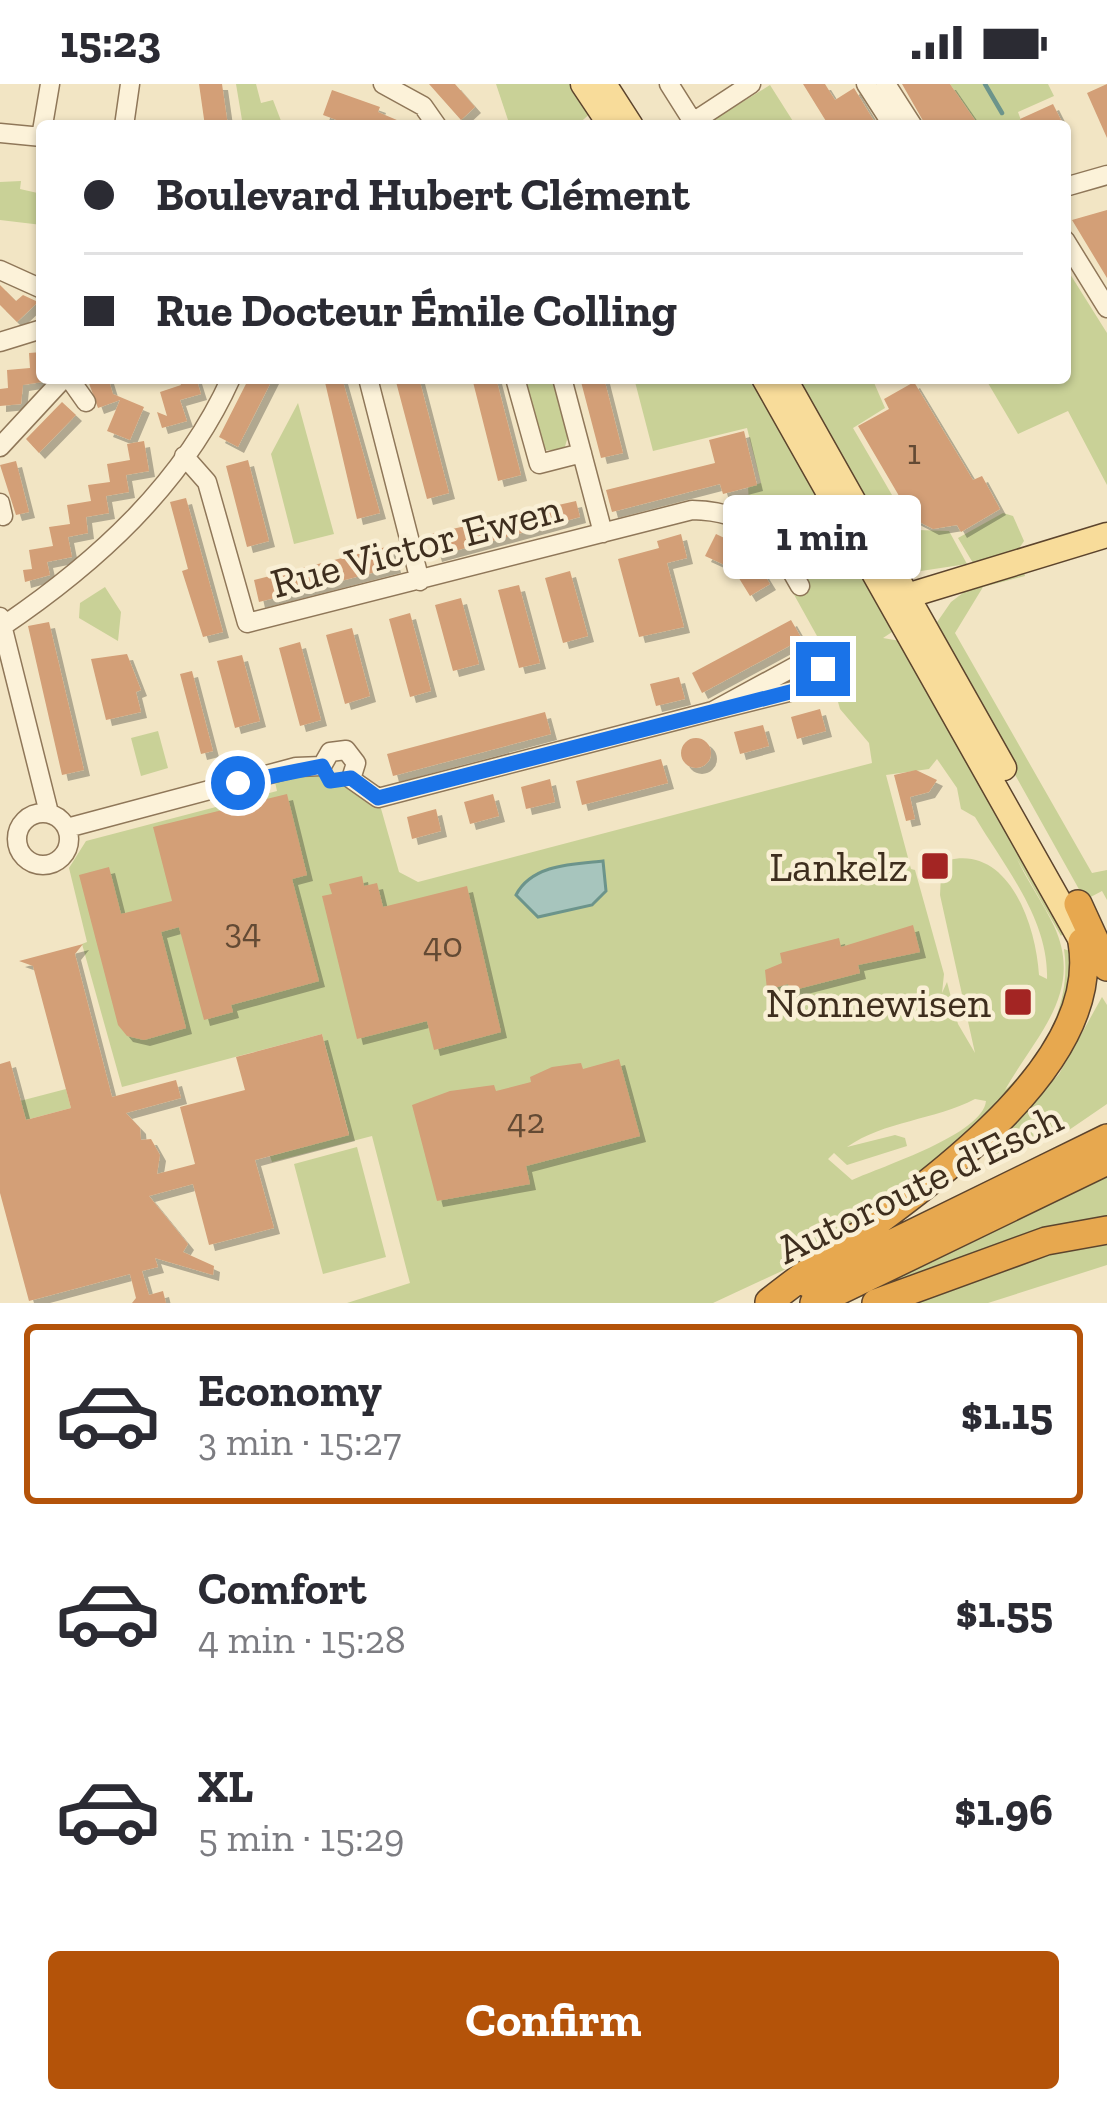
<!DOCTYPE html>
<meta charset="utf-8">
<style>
:root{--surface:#fff;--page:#f7f7f7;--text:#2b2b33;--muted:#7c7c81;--line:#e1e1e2;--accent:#b45309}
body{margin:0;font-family:"Zilla Slab",serif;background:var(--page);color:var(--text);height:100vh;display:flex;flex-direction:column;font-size:45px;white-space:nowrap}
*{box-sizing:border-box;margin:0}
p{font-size:39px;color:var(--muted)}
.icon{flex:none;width:66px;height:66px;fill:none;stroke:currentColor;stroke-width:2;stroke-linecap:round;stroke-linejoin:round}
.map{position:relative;height:1219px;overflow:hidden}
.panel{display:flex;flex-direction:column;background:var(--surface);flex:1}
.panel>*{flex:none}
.banner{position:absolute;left:36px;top:36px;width:1035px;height:264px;border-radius:12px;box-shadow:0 3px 9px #0004;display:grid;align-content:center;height:264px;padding:0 48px;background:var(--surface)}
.end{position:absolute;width:54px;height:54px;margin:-27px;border:15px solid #1a73e8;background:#fff;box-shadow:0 0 0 6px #fff}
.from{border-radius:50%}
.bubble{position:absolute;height:84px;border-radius:12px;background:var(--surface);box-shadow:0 3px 9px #0004;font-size:39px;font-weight:700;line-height:84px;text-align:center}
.banner b{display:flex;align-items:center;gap:42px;height:114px;font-size:45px}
.banner b+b{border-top:3px solid var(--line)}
.banner i{width:30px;height:30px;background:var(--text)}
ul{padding:21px 0 0;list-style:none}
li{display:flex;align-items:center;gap:36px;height:180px;margin:0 24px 18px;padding:0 24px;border:6px solid transparent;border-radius:12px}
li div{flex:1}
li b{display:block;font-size:45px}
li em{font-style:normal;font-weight:700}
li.on{border-color:var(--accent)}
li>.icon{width:108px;height:108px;stroke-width:1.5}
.cta{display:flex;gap:24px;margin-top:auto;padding:24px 48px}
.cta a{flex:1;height:138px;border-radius:12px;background:var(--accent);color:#fff;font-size:48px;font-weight:700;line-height:138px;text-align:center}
.status{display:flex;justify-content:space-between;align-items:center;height:84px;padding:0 60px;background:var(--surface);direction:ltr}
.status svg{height:33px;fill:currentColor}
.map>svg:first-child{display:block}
.green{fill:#c9d197;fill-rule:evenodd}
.water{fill:#a7c5bd;stroke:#6c948b;stroke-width:3}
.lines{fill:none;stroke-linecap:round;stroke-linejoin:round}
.stream{stroke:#6c948b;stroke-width:4.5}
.building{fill:#d39f77;filter:url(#shadow)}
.minor-casing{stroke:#8f7759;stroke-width:21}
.major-casing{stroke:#5c442d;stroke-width:27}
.highway-casing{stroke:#5c442d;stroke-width:30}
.minor{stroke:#fcf2d9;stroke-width:18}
.major{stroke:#f8dc9a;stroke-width:24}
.highway{stroke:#e7a84f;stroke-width:27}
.route{stroke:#1a73e8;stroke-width:15}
.poi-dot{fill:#a32523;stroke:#f9efd5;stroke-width:4.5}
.labels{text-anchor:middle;stroke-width:9;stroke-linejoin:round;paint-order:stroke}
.number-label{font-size:36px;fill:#634a34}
.street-label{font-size:42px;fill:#3e2e1e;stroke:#f9efd5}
.poi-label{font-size:42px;fill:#3e2e1e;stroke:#f9efd5;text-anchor:end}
</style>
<div class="status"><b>15:23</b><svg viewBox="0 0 49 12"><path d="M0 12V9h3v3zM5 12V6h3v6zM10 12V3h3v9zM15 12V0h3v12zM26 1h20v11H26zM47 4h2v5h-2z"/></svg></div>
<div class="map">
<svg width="1107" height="1219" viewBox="0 0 1107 1219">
<defs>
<filter id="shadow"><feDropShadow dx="6" dy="6" stdDeviation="0" flood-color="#0004"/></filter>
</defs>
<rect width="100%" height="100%" fill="#f2e5c4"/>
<path class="green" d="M236,0H256L261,19L273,16L283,42H238L242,36Z
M496,0H573L592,28L576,42H510Z
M950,0H1048L1054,12L1018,28L1023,42H979Z
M770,1L796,42H703Z
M21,97L20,105L42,110V141L0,136V98Z
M1065,182L1107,249V401L1068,327L1018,350L985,294H1065Z
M523,294H553L568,352L564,366H544Z
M634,294H749L898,544L883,554L906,558L1067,844L1061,852L1017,775C1028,798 1043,819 1054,842C1085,909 1035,952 1005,1006C1045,969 1072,918 1064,865L1073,868L1077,891L1058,951L974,1047L840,1160L713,1219H347L410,1199L372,1052L272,1078L270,1072L349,1050L322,950L122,1003L82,860L87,858L69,784L86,757L277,707L273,689L323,688L330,697L346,698L378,714L399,788L418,798L872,679L869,659L840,625L822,561L792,507L794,491L806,484L790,451L749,419L748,403L761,399L747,344L653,367ZM937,675L957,704L961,725L975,733C1004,782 1049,835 1047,895L1039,891C1036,841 1009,762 949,776L941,791L940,811L975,969L958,940L947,898L942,909L944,890L915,786L911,785L886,691L929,685ZM975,1015L986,1017C983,1050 883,1082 852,1096L828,1075L834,1069L847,1081L907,1062L905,1054L895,1051L847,1063C884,1037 935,1036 975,1015Z
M791,294H872L885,324L853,344L906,435L918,446L949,447L967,480L921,487L899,478Z
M298,319L334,450L294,460L271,370Z
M1003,429L1013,432L1024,457L1018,466L973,479L958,454Z
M1023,485L1025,492L983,503L955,549L1092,789L1107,786V816L1102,807L1085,816L933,544L951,518L972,502Z
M105,503L121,528L118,557L79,534L80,519Z
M158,647L168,684L141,692L131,654Z
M1102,913L1107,921V1020L1069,1046L990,1081L986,1067L1059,990Z
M66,1005L71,1024L26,1036L20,1017Z
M357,1063L386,1173L323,1190L294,1080Z
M1107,1087V1140L841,1219Z
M1107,1152V1181L988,1219H897L1052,1161Z"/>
<path class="water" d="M603,777L606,807L592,821L538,833L516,811C532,780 574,780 603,777Z"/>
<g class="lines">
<path class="stream" d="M985,0L1002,29"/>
</g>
<path class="building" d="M199,0H222L228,42H205Z
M429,0H455L475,23L461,36Z
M803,0H825L835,16L854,4L877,42H829Z
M902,0H950L979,42H926Z
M1107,0V54L1087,9Z
M332,6L380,23L378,28L411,42H353L323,31Z
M1053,20L1064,42H1023L1020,35Z
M1107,126V194L1072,136Z
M0,201L16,217L23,211L38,218L17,238L0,221Z
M42,268V298L23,301L21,320L0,322V305L8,304L7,286L30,284L29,269Z
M87,294H108L113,310L144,323L130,356L107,347L120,316L98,324Z
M179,294H196L201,310L180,316L187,337L162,344L157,328L167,332L160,308L181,301Z
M249,294H273L238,363L219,353Z
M324,294H342L380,429L357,435Z
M395,294H419L449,409L427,415Z
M472,294H496L521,391L498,397Z
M580,294H604L623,369L601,374Z
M914,298L973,396L982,392L1000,425L961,448L957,441L933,445L912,434L858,342L889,325L884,315Z
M62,318L76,331L39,369L26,355Z
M744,347L757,401L723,410L720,400L612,428L606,406L715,379L709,356Z
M144,357L149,387L126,391L129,408L106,412L109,429L86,433L88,449L68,453L72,473L47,478L50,491L25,498L23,486L32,485L29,466L53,462L49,443L70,440L67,421L91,417L88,401L110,398L107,380L130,376L127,360Z
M248,376L269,457L247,463L226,382Z
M16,377L29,428L16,431L0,381Z
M186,414L223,548L203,553L182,487L188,485L170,418Z
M576,417L580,433L436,472L430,450Z
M681,450L687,474L667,479L684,543L639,553L618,475L659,464L657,457Z
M716,450L737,460L727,482L705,472Z
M390,462L395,483L259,518L254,496Z
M757,479L770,500L750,512L737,491Z
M570,487L588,552L563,559L545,494Z
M519,501L540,579L519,584L498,506Z
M461,514L479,580L453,587L435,521Z
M410,529L431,607L410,613L389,535Z
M791,536L802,555L702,609L692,589Z
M49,538L84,686L62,691L28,542Z
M352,544L370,612L345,620L326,551Z
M300,558L321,636L300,642L279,564Z
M127,570L141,606L136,608L141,628L106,636L91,575Z
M242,571L260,637L235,644L217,577Z
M192,587L213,667L201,670L180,590Z
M679,593L685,615L656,622L650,600Z
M820,625L826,647L797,655L791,633Z
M545,628L551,650L393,692L387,670Z
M763,641L769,662L740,670L734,648Z
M681 669a15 15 0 1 1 30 0a15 15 0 1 1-30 0Z
M661,675L668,699L582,721L576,697Z
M916,686L937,696L929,708L910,713L915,735L906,737L894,691Z
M550,695L555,718L526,725L521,703Z
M287,710L307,791L292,795L319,897L231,921L233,928L204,936L179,843L161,848L186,944L144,956L127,952L118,941L79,791L109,783L121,830L172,817L153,743Z
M493,710L499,732L470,740L464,718Z
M436,725L441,747L412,755L407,733Z
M362,792L364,802L377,799L383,823L467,802L501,948L434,966L427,937L357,955L322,812L332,810L329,800Z
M913,841L920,868L858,881L860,889L790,907L788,900L767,906L765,886L782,879L780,869L839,854L841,863Z
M83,860L75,870L112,1013L176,996L181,1014L126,1029L140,1044L141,1056L151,1055L160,1071L157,1090L195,1080L180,1023L245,1006L236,973L322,950L349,1051L255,1076L274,1144L209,1161L193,1100L149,1112L188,1160L183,1168L214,1182L213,1191L155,1174L158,1183L142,1187L149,1211L163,1207L166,1219H132L136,1214L130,1190L29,1217L0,1109V980L10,977L26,1036L71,1024L33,882L19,877Z
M619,975L640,1052L526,1082L530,1100L437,1117L412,1021L450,1007L494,1001L496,1007L531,998L530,993L552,983L581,979L583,985Z"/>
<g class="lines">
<defs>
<path id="minor" d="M383,0L423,22L437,42
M669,0L693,38L751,0
M866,0L893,42
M886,0L913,42
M124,42L130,0
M0,49L42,53
M41,53L50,0
M1065,103L1107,91
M1065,156L1107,224
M0,186L42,205
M0,258L42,245
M69,294L86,318
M368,294L420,497
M515,294L539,380L582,369
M562,294L603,449
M0,363L64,294
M184,372L207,398L247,539L692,426C751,427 774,454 800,502
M0,419L3,432
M0,533L49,729
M0,544C95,480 183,401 231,294
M805,577H816L823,585L822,596L813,602L713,627Z
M322,682L330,668L346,666L356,679L351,695
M351,695L378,714L713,627
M17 755a26 26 0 1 1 52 0a26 26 0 1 1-52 0Z
M67,744L296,683L322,682"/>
<path id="major" d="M583,0L611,42
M604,0L631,42
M764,294L1082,858
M784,294L1004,684
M897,515L1107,451"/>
<path id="highway" d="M1078,820L1107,883
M809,1200L1107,1054
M769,1218C866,1139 1107,1002 1082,858
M814,1219L1107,1077
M876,1219L1046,1157L1107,1146"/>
</defs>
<use href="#minor" class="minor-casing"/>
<use href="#major" class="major-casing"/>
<use href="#highway" class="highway-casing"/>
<use href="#minor" class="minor"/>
<use href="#major" class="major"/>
<use href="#highway" class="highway"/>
</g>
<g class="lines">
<path class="route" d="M238,699L322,682L330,697L351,694L378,714L813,602L822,596L823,585"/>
</g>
<g class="poi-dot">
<rect x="920" y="767" width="30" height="30" rx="6"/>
<rect x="1003" y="903" width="30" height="30" rx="6"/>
</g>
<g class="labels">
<g class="number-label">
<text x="914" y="380">1</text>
<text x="243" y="859">34</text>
<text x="443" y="873">40</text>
<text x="526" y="1049">42</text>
</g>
<g class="street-label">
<text transform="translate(416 461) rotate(-15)" y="15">Rue Victor Ewen</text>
<text transform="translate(919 1099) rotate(-26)" y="15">Autoroute d'Esch</text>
</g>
<g class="poi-label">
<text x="908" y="797">Lankelz</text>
<text x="991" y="933">Nonnewisen</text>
</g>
</g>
</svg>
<i class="end from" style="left:238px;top:699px"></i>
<i class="end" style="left:823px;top:585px"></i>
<div class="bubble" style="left:723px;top:411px;width:198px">1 min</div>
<div class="banner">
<b><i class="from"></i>Boulevard Hubert Clément</b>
<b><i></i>Rue Docteur Émile Colling</b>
</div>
</div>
<section class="panel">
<ul>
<li class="on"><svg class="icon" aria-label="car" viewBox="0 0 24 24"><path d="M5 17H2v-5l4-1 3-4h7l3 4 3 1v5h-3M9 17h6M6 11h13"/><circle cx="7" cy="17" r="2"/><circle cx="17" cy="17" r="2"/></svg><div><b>Economy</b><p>3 min · 15:27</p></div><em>$1.15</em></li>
<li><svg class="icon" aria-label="car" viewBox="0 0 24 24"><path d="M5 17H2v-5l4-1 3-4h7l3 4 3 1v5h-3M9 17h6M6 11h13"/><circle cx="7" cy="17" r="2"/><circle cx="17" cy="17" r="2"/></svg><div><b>Comfort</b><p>4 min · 15:28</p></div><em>$1.55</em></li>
<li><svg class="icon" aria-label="car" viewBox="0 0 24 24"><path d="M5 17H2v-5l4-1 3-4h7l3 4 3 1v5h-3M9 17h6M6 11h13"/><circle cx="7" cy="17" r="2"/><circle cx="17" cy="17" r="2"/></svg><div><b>XL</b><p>5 min · 15:29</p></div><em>$1.96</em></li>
</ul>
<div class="cta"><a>Confirm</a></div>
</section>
